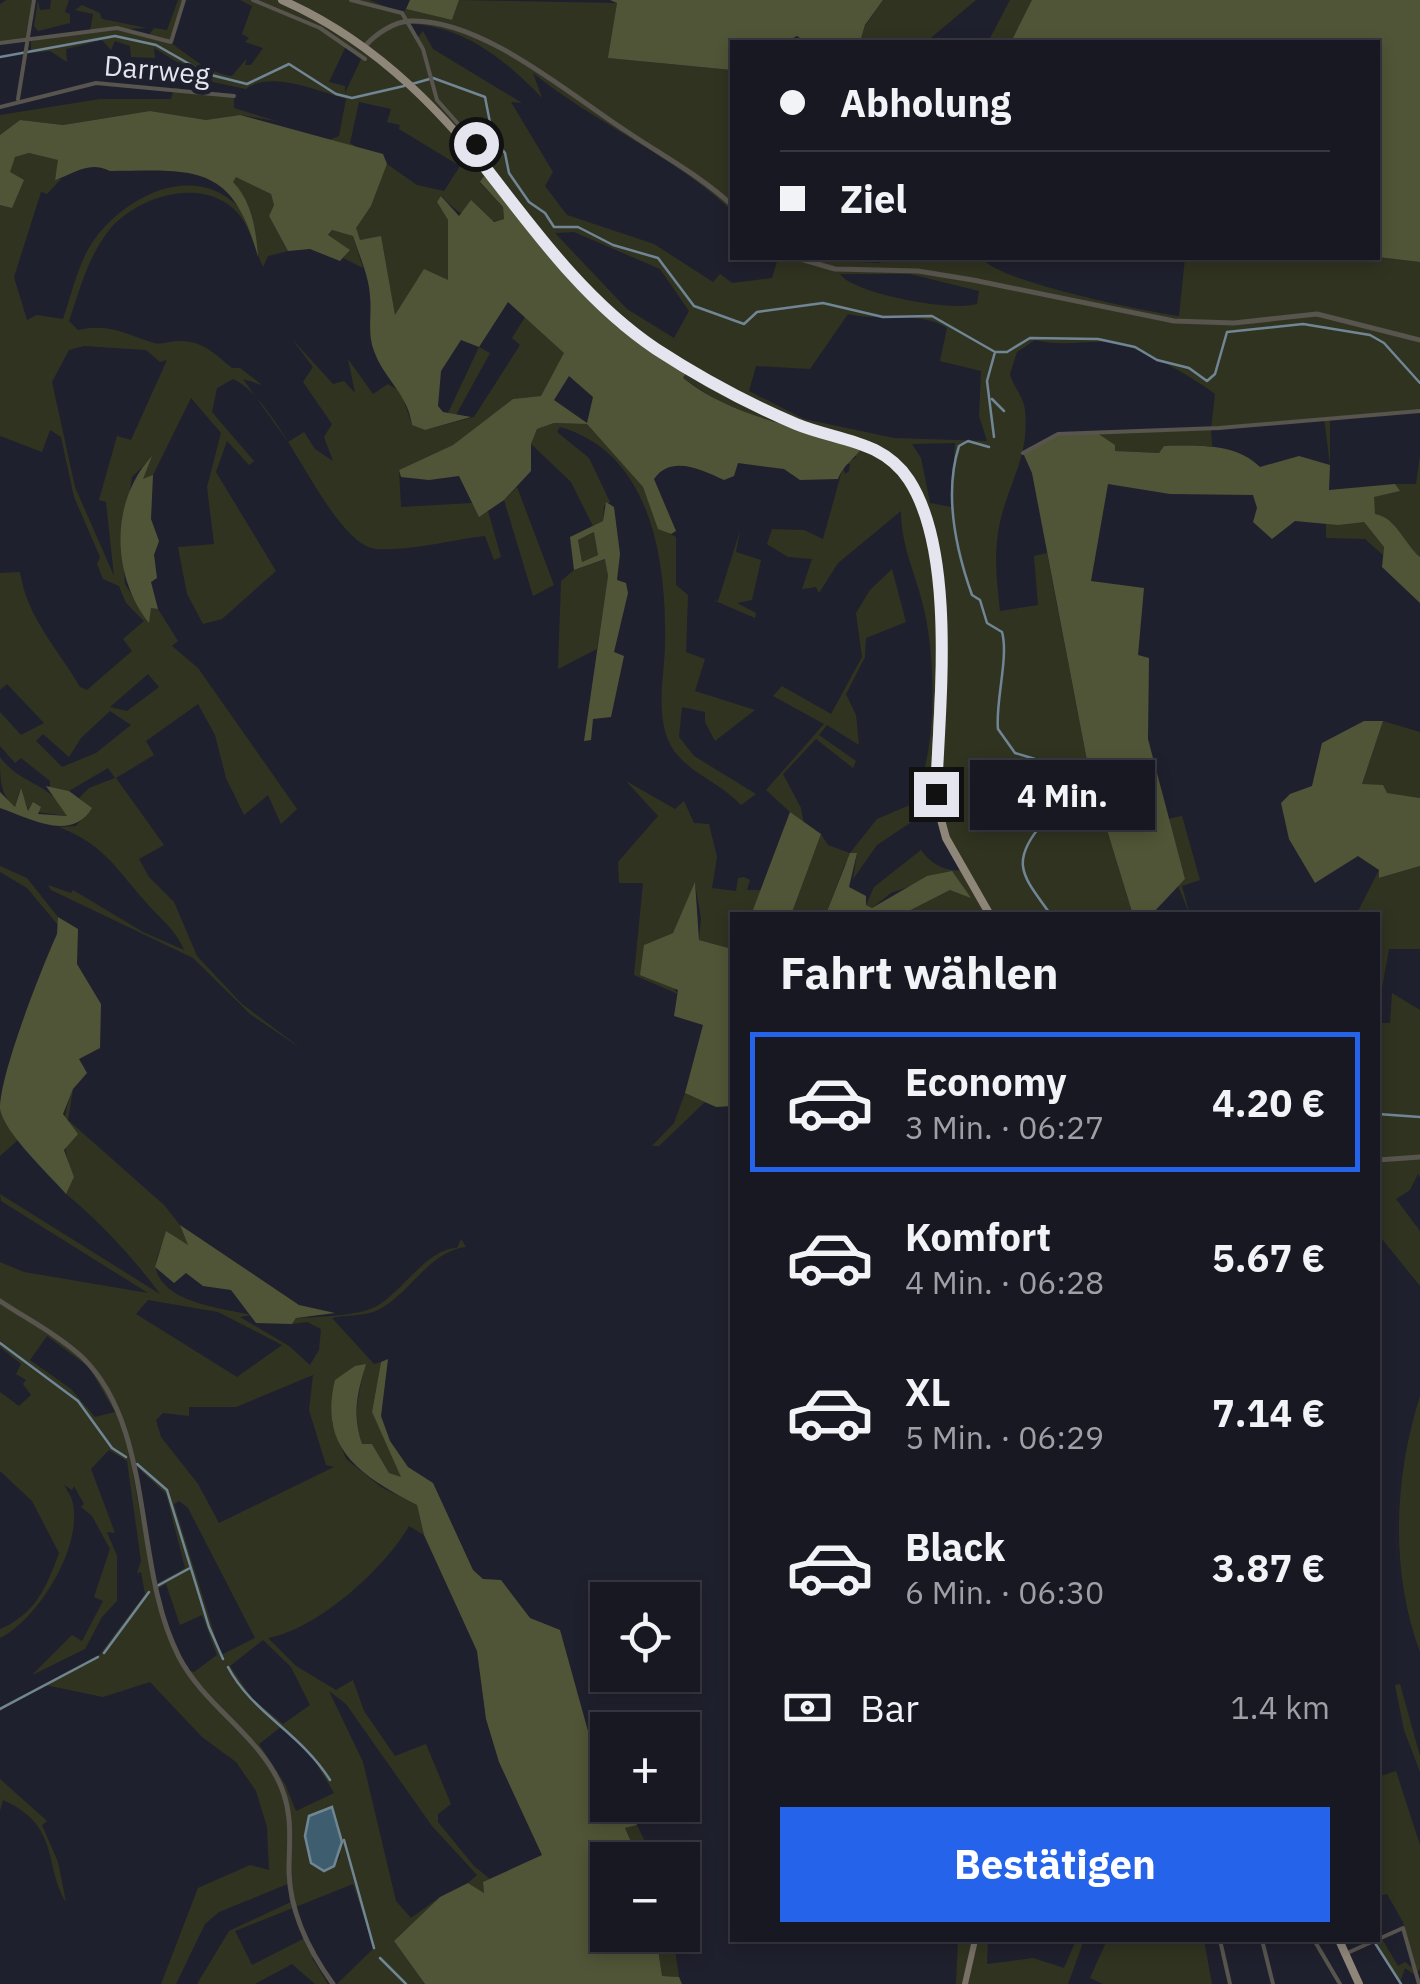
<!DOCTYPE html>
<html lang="de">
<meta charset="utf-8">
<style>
:root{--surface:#171822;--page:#24252f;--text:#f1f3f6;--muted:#9ea0a5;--line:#363740;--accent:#2563eb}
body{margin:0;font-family:"IBM Plex Sans",sans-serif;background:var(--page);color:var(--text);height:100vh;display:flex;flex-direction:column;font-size:38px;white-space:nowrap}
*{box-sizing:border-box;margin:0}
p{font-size:32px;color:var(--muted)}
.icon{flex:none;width:55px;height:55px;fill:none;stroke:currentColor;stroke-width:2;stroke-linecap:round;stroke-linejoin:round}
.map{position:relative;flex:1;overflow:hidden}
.drawer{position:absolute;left:730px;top:912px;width:650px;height:1030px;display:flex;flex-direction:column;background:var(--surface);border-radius:0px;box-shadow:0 5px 15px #0003,0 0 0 2px var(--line)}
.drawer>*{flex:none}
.guide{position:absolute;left:730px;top:40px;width:650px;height:220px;border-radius:0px;box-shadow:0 5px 15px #0003,0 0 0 2px var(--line);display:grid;align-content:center;height:220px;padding:0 50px;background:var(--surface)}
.tools{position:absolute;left:590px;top:1582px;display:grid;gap:20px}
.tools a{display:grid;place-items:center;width:110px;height:110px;border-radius:0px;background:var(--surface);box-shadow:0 5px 15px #0003,0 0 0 2px var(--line);font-size:50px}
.end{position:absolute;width:45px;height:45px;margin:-22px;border:12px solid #e4e5ee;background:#111;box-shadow:0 0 0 5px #111}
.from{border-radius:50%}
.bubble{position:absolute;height:70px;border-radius:0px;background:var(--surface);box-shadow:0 5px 15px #0003,0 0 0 2px var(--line);font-size:32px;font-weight:800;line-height:70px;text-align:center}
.guide b{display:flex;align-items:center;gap:35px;height:95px;font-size:38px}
.guide b+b{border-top:2px solid var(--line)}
.guide i{width:25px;height:25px;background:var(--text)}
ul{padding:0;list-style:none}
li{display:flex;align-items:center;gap:30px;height:140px;margin:0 20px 15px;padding:0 30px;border:5px solid transparent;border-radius:0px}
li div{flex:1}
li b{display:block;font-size:38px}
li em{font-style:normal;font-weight:800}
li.on{border-color:var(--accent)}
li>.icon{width:90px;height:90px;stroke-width:1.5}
h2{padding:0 50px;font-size:45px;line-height:120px}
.pay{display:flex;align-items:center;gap:25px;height:110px;padding:0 50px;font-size:38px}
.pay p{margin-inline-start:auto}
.primary-button{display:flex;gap:20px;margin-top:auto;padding:20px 50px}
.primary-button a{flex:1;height:115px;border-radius:0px;background:var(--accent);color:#fff;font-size:40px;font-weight:800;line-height:115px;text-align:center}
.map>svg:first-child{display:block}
.green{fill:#313321;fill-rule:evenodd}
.forest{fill:#515537;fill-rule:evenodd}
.water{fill:#3e5e6f;stroke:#708695;stroke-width:2.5}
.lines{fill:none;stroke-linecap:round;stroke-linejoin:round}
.stream{stroke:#708695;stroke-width:2.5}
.minor{stroke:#58544e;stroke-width:4}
.tertiary{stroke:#58544e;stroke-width:5}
.secondary{stroke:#777067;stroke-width:6}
.primary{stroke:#8f867a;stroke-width:8}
.route{stroke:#e4e5ee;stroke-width:12}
.labels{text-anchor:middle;stroke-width:10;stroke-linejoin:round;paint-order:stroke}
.street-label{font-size:28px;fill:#e4e5ee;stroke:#1f202d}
</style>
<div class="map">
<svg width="1420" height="1984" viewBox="0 0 1420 1984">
<rect width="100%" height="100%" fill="#1f202d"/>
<path class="green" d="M6,0H34L28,41L0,43V4Z
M38,0L40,10L50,9L51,0H69L65,12L70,14V23L38,31L34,26Z
M178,0H184L171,43C188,55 212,75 232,76L247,58L245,65H251L263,48L245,42L249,38L242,34L252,6L240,0H369L402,13L406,9L452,20L459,0L617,3L609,58L732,70V211C673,155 596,124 533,73L542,98C507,61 463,25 409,24L418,37L423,31L433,49L522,103L511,102L553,172L545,186L567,215L654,244L713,282L720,274L732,283L772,278L778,258L880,263L882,258H982C996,281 1143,311 1179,316L1185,258L1378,257L1420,262V411L1330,418V465L1324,418L1211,429L1212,446H1164L1159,453L1114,451L1094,431L1211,429L1215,394C1195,378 1135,344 1110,342C1085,340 1062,347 1035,340L1017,352L1010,374C1013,387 1024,397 1025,410C1030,461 1005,486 998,533C994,560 997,583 1000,611L1038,605L1034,556L1047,553L1089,771L1133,915H901L950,890L962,892L951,872L891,893L872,908L866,905L874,887L921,850C931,864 945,872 962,870L946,838L936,796L928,811L877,845L853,879L857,853L845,864L826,914L814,910L791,915L821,834L828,845L850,853L877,819L910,805C938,761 936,665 925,614C918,578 901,549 901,511L838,563L819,593L816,587L802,589L812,559L788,557L767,544L772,529L804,530L823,539L843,467L845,474L849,471L850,464H844L857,457L806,429L733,411L683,378L688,370L617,327L484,176L480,183L503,207L504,219C478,227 458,215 442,196L437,202L448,220V281L395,316L381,237L360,240L355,228L371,206L387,164L417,185L444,191L460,166L399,129L400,125L387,122L391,109L359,102L350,143L360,149L327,141L339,136L346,99C318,91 271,70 246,89L208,81L154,48L155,58L131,57L130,46L115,41L111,50L102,40L66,49L67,62L50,51L31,53V41L90,31L93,14L75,10L82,5L100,13L102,19L147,28L126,29L149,35L154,28L167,30ZM346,46L362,57L345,93V86L329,82ZM574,232L660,269L689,311L674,338L627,309L555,233ZM840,274H910L979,291L977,304C952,312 854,294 840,274ZM848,314C879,322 920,310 947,328L940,361L981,371L979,416L987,441L894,438L804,419L749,391L756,366L810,369ZM955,443L951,507L930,503L921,458L912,444Z
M883,0H976L926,42H860L865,26Z
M1010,0H1033L1012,42H988Z
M174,88L234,96V108L276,121L240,115L206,120L150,111L63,125L20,120L0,135V115L100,99H171Z
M29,153L59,160L55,179H61L47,194L41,192L14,277L27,320L37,315L63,319C72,293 78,263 94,240C125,197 192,161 239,207C249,217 252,236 256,249L247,203L232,182L236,176L271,194L274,205L269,216L288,251L268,256L263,267C256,252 251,231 241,217C208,174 139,195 110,229C88,256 80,289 69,321L78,330C110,323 125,334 154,343C161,345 170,341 177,341C202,340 214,353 232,368H240L262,385L243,379L288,442L304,432L315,449L333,461L324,437L332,424L303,382L313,367L292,339L333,384L344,381L355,393L348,359L373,394L388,384L401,392L412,425L425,430L474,417L520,345L512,338L525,317L565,353L541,396L513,399L453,445L399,470L401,507L472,503L479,516L488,511L501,557L494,560L485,536C451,540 411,551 377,549C329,545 283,401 233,379L217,388L212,412L254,461L249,465L227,441L216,472L276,571L222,619L203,624L187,594L178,547L214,544L207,487L221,433L191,398L153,475L142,481L150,459L132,477L122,545L125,584L149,622L151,607L158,609L178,641L172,646L198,668L297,809L281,824L268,795L244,815L226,778L215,735L198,704L146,741L154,755L116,778L164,845L139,859L149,877L174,902L197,956L242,1004L302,1049L250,1014L193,958L51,890L48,885L71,893L73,890L143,932L184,950C175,928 159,918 144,900C114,866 104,845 59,827L76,826L91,808L79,798L89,788L115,778L108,768L69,791L50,787V781L21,758L15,763L0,746V712L21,735L44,723L7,684L0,690V573L20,572C27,618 58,649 80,687L87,690L132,651L123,639L144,621L126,603L119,586L103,579L97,564L100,557L74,497L61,437L50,430L42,452L0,436V205L12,208L9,173L15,157ZM84,346L146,350L160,362L167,360L131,440L117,436L99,500L106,502L114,576L75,487L52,382L69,350ZM148,674L159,687L127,711L110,707ZM110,711L131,725L96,753L62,767L36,741L43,734L69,757L81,738Z
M332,230L353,236L363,268L343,258L349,251L328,236Z
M479,347L490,353L456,415L448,413Z
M554,423L587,424L643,487L658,528L676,537V585L688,595L686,652L705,659L695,691L755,710L715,741L705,722V712L682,707L679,737L694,756L756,794L741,805C721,783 686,772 671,746C655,716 664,678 665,646C667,565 653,453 560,427L557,432L589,458L610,502L604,506L603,521L593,526L571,482L531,444L537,429Z
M1420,455V557C1402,543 1395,527 1375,514L1373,497L1399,491L1395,484H1416Z
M517,487L554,585L533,596L504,500Z
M1364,522L1384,547L1383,555L1365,539L1326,538V524Z
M740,531L736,552L761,560L752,600L737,603L756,613L755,618L713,600L718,601Z
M595,532L598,555L582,562L578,540Z
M606,559L608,577L597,649L558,669L561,581L574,570Z
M892,569L906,622L866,638L865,657L846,694L856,715L859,745L827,725L819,735L856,761L853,768L816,739L783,774L801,808L804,825L766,790L824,724L773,696L782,686L831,714L862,657L856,613L870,590Z
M1383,721L1420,732V798L1386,793L1362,784Z
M0,757C21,786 50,781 68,816L29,811L20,789L15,807C0,795 0,778 0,757Z
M626,781L675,809L684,801L694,823L709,824L717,857L712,888L736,891L738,878L744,877L750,880L747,890H761L751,915H732V949L699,940L701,918L695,884L673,933L644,945L678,994L634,975L643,883H619L618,862L658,816Z
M1182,816L1200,880L1182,886L1190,915L1178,886L1185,879L1168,819Z
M0,866L27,878L58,917V925L27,888L0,872Z
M1420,866V949H1389L1378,1010V915H1356L1379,870L1380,878Z
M1392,993L1420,1010V1177L1418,1174L1410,1190L1396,1199L1420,1231V1286L1378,1234V1023H1390Z
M73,1089L68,1120L164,1205L180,1225L189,1247L167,1232C164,1242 154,1260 156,1269C164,1303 222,1308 251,1315L240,1317L289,1346L310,1365L319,1350L321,1329L307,1322L292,1324L296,1318C317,1317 357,1316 375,1307C401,1294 427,1248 457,1248L461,1239L466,1247C427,1251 408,1299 373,1312C360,1316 345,1315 332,1318L374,1364L381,1362L372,1412L402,1478L389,1473L372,1444L362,1445C352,1414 359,1394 365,1365L332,1423L346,1459L381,1487L417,1505L424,1535L409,1526C385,1568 318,1629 268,1638L296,1666L336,1690L353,1680L364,1711L395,1756L426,1744L451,1804L438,1814V1822L474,1866L490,1879L483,1882L484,1893L468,1883L477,1875L432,1826L346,1704L329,1691L363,1762L396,1901L411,1918L440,1897L394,1941L425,1984H337L374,1948L353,1884L235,1931L252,1965L307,1937L316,1956L312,1958L328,1984H315L292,1964L255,1984H197L229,1931L293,1901L290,1883L219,1912L205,1924L176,1984H161L198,1888L250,1865L269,1870L267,1827L256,1791L236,1762L202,1737L150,1682L103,1697L45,1685L0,1711V1707L100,1654L145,1594L141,1572L137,1573L141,1561L127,1461L109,1450L91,1469L115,1533L107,1532L117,1556V1601L102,1617L85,1649L32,1675L72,1635L82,1641L103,1601L94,1597L110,1549L92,1516L81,1507L84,1504L74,1486L72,1490L64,1485C66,1489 69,1493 71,1497C87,1541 39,1619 0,1638V1629C35,1615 47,1586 59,1553L32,1501L0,1471V1392L19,1406L31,1395L23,1384L26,1380L16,1374L21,1364L0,1347V1262L24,1272L148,1293L1,1201L0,1194L160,1294C134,1258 99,1221 66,1194L74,1177C61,1145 60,1121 73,1089ZM148,1300L218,1312L282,1345L237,1377L136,1314ZM47,1336L89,1367L115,1412L95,1417L71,1389L30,1360ZM313,1375L309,1410L326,1465L334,1467L219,1523L198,1484L161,1437L156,1420L163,1413L189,1416V1407H236ZM137,1467L166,1494L185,1568L153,1586L133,1474ZM179,1501L188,1508L255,1638L221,1655L174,1504ZM166,1584L180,1625L202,1615L217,1655L194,1672L187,1670L154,1591ZM263,1640L291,1667L310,1705L283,1724L252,1698L230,1666ZM281,1727L313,1758L334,1793L296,1811L285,1784L259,1744ZM308,1820L338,1822L340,1858L324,1871L308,1855Z
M685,1093L705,1102L659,1146H652L674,1123Z
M0,1109L19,1139L0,1156Z
M1420,1396V1652C1390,1571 1394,1478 1420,1396Z
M1400,1684L1420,1756V1772L1404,1730L1395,1685Z
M1396,1771L1420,1845V1969L1415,1975L1405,1968L1400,1982L1375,1940L1378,1932L1398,1966L1405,1962L1414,1969L1403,1922L1387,1894L1378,1896V1777Z
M0,1779L47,1821L42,1825L58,1862L66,1902C43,1864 61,1826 3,1800L0,1811Z
M637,1825L654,1860H639L625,1828Z
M656,1935H673L679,1977L662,1976Z
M958,1940H988L987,1964L1033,1958L1064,1968L1076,1940H1084L1068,1984H956Z
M1107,1940H1204L1212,1984H1103L1090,1978Z"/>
<path class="forest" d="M410,0H459L452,20L406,9Z
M610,0H883L865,25L860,42H806L797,36L785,42H732V70L608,58L617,3Z
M1032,0H1420V262L1378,257V42H1011Z
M150,111L206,120L240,115L383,154L387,164L371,206L356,228L360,240L381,236L395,315L424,269L448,280V220L437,202L441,196L459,216L471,200L494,222L504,219L503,207L480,182L484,176L511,200L617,327L688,370L683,378C737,420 800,427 864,444C856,459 844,463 838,479L800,480L784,469L738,463L734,476L724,480C703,470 671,454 654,479L676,531L671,534L658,529L643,487L587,424L554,423L537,429L531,444V471L504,500L479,517L459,476L429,480L401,477L399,470L453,445L513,399L541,396L564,353L508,302L479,347L461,340L441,371L438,406L443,412L471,417L425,430L412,425C408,394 384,379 374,351C367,334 372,313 370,296C369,276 359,255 353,236L332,230L328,235L350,250L340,261L310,249L288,251L269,216L274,205L271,194L236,177L233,182C252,202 256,229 258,257C233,163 195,170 110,171C89,160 73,174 55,180L58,160L29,153L15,157L10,172L24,180L12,208L0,205V135L20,120L63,125ZM569,376L593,397L587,423L554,400Z
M1094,431L1115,445V451L1159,453L1164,446C1197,446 1235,442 1260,467L1299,456L1330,465L1329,490L1395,484L1400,491L1374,497L1375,514C1397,518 1404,544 1420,557V603L1382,567L1384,547L1364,522L1338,525L1295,521L1272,539L1253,522L1257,508L1253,495L1170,494L1108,484L1091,581L1144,588L1138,655L1149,658L1148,739L1185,879L1151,915H1133L1089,771L1032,473L1023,453L1058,434Z
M152,456L143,479L153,475L151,519L159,541L154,555L157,578L151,582L158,609L151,608L149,623C111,575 110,501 152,456Z
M606,502L614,507L620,554L617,580L626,583L628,593L614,652L624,656L611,717L593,719L591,740L584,741L608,576L605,559L574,570L570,537L603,521ZM594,532L598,555L582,562L578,540Z
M1364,721H1383L1362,784L1383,785L1387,793L1420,798V866L1379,878V870L1358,856L1315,883L1289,839L1281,803L1290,794L1312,786L1322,743Z
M46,786L69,791L92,808C71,843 30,818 0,808V792L15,807L21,788L28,811L33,802L41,807L38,814L67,816Z
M790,812L821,834L791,915H751Z
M850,853H857L849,887L866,896V905L872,908L927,876L952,871L971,898L950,890L901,915H806L814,910L826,914Z
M695,882L699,940L732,949V1106L716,1107L685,1093L703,1025L674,1016L678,990L640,975L644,945L673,933Z
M58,917L78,929L77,964L101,1004L100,1048L79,1059L87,1073L73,1089L63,1114L78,1134L64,1150L74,1177L66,1194C48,1173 5,1134 0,1109C0,1073 41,970 57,934Z
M180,1225L299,1305L335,1313L296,1318L292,1324L256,1323L231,1290L203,1286L186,1273L174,1283L155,1267L166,1231L188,1245Z
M388,1359L381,1416L390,1441L408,1467L433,1483L473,1570L483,1579L501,1580L530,1618L560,1630L593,1749L607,1773L608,1805H626L637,1825L625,1828L639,1860H608V1935H656L662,1976L679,1977L682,1984H425L394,1941L440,1897L468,1883L484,1893L483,1882L542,1855L499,1762L486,1719L477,1651L424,1535L417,1505C362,1476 318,1450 335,1380L355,1366L366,1364C357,1394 352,1414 362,1444H372L389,1473L401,1477L372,1412L381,1362Z"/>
<path class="water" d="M332,1807L342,1842L334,1866L324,1871L311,1863L305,1836L309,1816Z"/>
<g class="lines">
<path class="stream" d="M0,57L115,36L156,45L207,74L247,84L289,64L336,94L352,98L404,86
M412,84L433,78L485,97L493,138L505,153L509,173L529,202L545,213L554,227H578L613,245L658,258L694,306L744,324L757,312L823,303L883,317L932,316L995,352H1007L1030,338L1098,339L1135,347L1157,360L1189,368L1207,381L1215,374L1227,332L1303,324L1370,335L1384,343L1420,383
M992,399L1004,411
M994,437L987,381L995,352
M989,447L968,441L959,446C944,493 956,550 972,595L980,600L987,623L1002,632C1009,657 995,703 998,729L1015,753L1035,759L1034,782L1043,823C1007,864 1025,878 1051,915
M1378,1114L1420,1117
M0,1343L78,1401L112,1448L126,1457
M137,1464L167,1490L209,1627L223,1659
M157,1586L190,1568
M104,1653L149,1592
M228,1667C252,1713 300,1732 330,1780
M0,1709L98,1657
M344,1840L374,1948
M1375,1943L1401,1984
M380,1958L406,1984"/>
<path class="minor" d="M253,0L320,28L365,59
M351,0L402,13L423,49L437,100L476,144L471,149
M0,43L117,28L171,42L184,0
M18,99L34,0
M0,107L96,83L234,96
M1023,453L1058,434L1219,428L1420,411
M1220,1940L1230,1984
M1262,1940L1273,1984
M1314,1940L1340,1984
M1345,1954L1403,1928L1419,1984"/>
<path class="tertiary" d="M365,46C376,34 393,22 410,21C481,18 569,94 626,131C663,156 699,175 732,205
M797,258L835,269L918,271L973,280L1174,321L1234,323L1317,314L1420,340
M1378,1160L1420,1157
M0,1301C27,1319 58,1335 82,1357C156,1429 132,1566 179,1657C205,1707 262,1737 282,1789C293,1817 289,1843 289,1872C290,1912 310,1952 333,1984"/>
<path class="secondary" d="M965,1984L975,1940"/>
<path class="primary" d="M282,0C380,43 449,118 513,202C547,246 584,297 629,330C675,364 729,392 780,417C825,439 883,435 911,484C963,572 930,707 937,805L946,838L990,915
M1339,1940L1359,1984"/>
</g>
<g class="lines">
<path class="route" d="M476,144L471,149C527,220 580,298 656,349C699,377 749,404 796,424C837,441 882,439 909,480C957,554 939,709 936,794"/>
</g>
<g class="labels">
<g class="street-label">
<text transform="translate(157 70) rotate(5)" y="10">Darrweg</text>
</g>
</g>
</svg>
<div class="tools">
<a><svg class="icon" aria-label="locate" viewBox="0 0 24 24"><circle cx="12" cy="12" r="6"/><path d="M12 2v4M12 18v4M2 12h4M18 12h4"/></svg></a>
<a>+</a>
<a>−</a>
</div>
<i class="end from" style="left:476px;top:144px"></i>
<i class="end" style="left:936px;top:794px"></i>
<div class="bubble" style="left:970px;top:760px;width:185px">4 Min.</div>
<div class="guide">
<b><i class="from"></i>Abholung</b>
<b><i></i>Ziel</b>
</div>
<section class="drawer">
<h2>Fahrt wählen</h2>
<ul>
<li class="on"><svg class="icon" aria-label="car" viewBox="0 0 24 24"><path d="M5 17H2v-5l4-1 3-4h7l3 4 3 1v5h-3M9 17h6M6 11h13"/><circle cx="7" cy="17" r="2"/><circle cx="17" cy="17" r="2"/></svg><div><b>Economy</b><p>3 Min. · 06:27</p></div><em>4.20 €</em></li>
<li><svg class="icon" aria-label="car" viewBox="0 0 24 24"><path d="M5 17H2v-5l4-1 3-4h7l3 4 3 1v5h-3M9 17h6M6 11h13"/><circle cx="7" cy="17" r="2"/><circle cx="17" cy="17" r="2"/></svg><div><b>Komfort</b><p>4 Min. · 06:28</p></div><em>5.67 €</em></li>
<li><svg class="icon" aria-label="car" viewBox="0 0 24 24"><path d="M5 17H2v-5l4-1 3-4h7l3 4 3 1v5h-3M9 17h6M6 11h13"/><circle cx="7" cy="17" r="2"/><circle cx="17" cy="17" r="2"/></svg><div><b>XL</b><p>5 Min. · 06:29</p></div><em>7.14 €</em></li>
<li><svg class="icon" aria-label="car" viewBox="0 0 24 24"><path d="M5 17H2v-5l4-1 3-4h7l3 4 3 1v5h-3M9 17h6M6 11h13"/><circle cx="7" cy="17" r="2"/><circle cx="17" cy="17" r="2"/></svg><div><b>Black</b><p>6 Min. · 06:30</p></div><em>3.87 €</em></li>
</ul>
<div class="pay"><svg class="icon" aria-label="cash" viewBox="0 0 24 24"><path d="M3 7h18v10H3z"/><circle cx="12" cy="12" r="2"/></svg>Bar<p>1.4 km</p></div>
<div class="primary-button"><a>Bestätigen</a></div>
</section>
</div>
